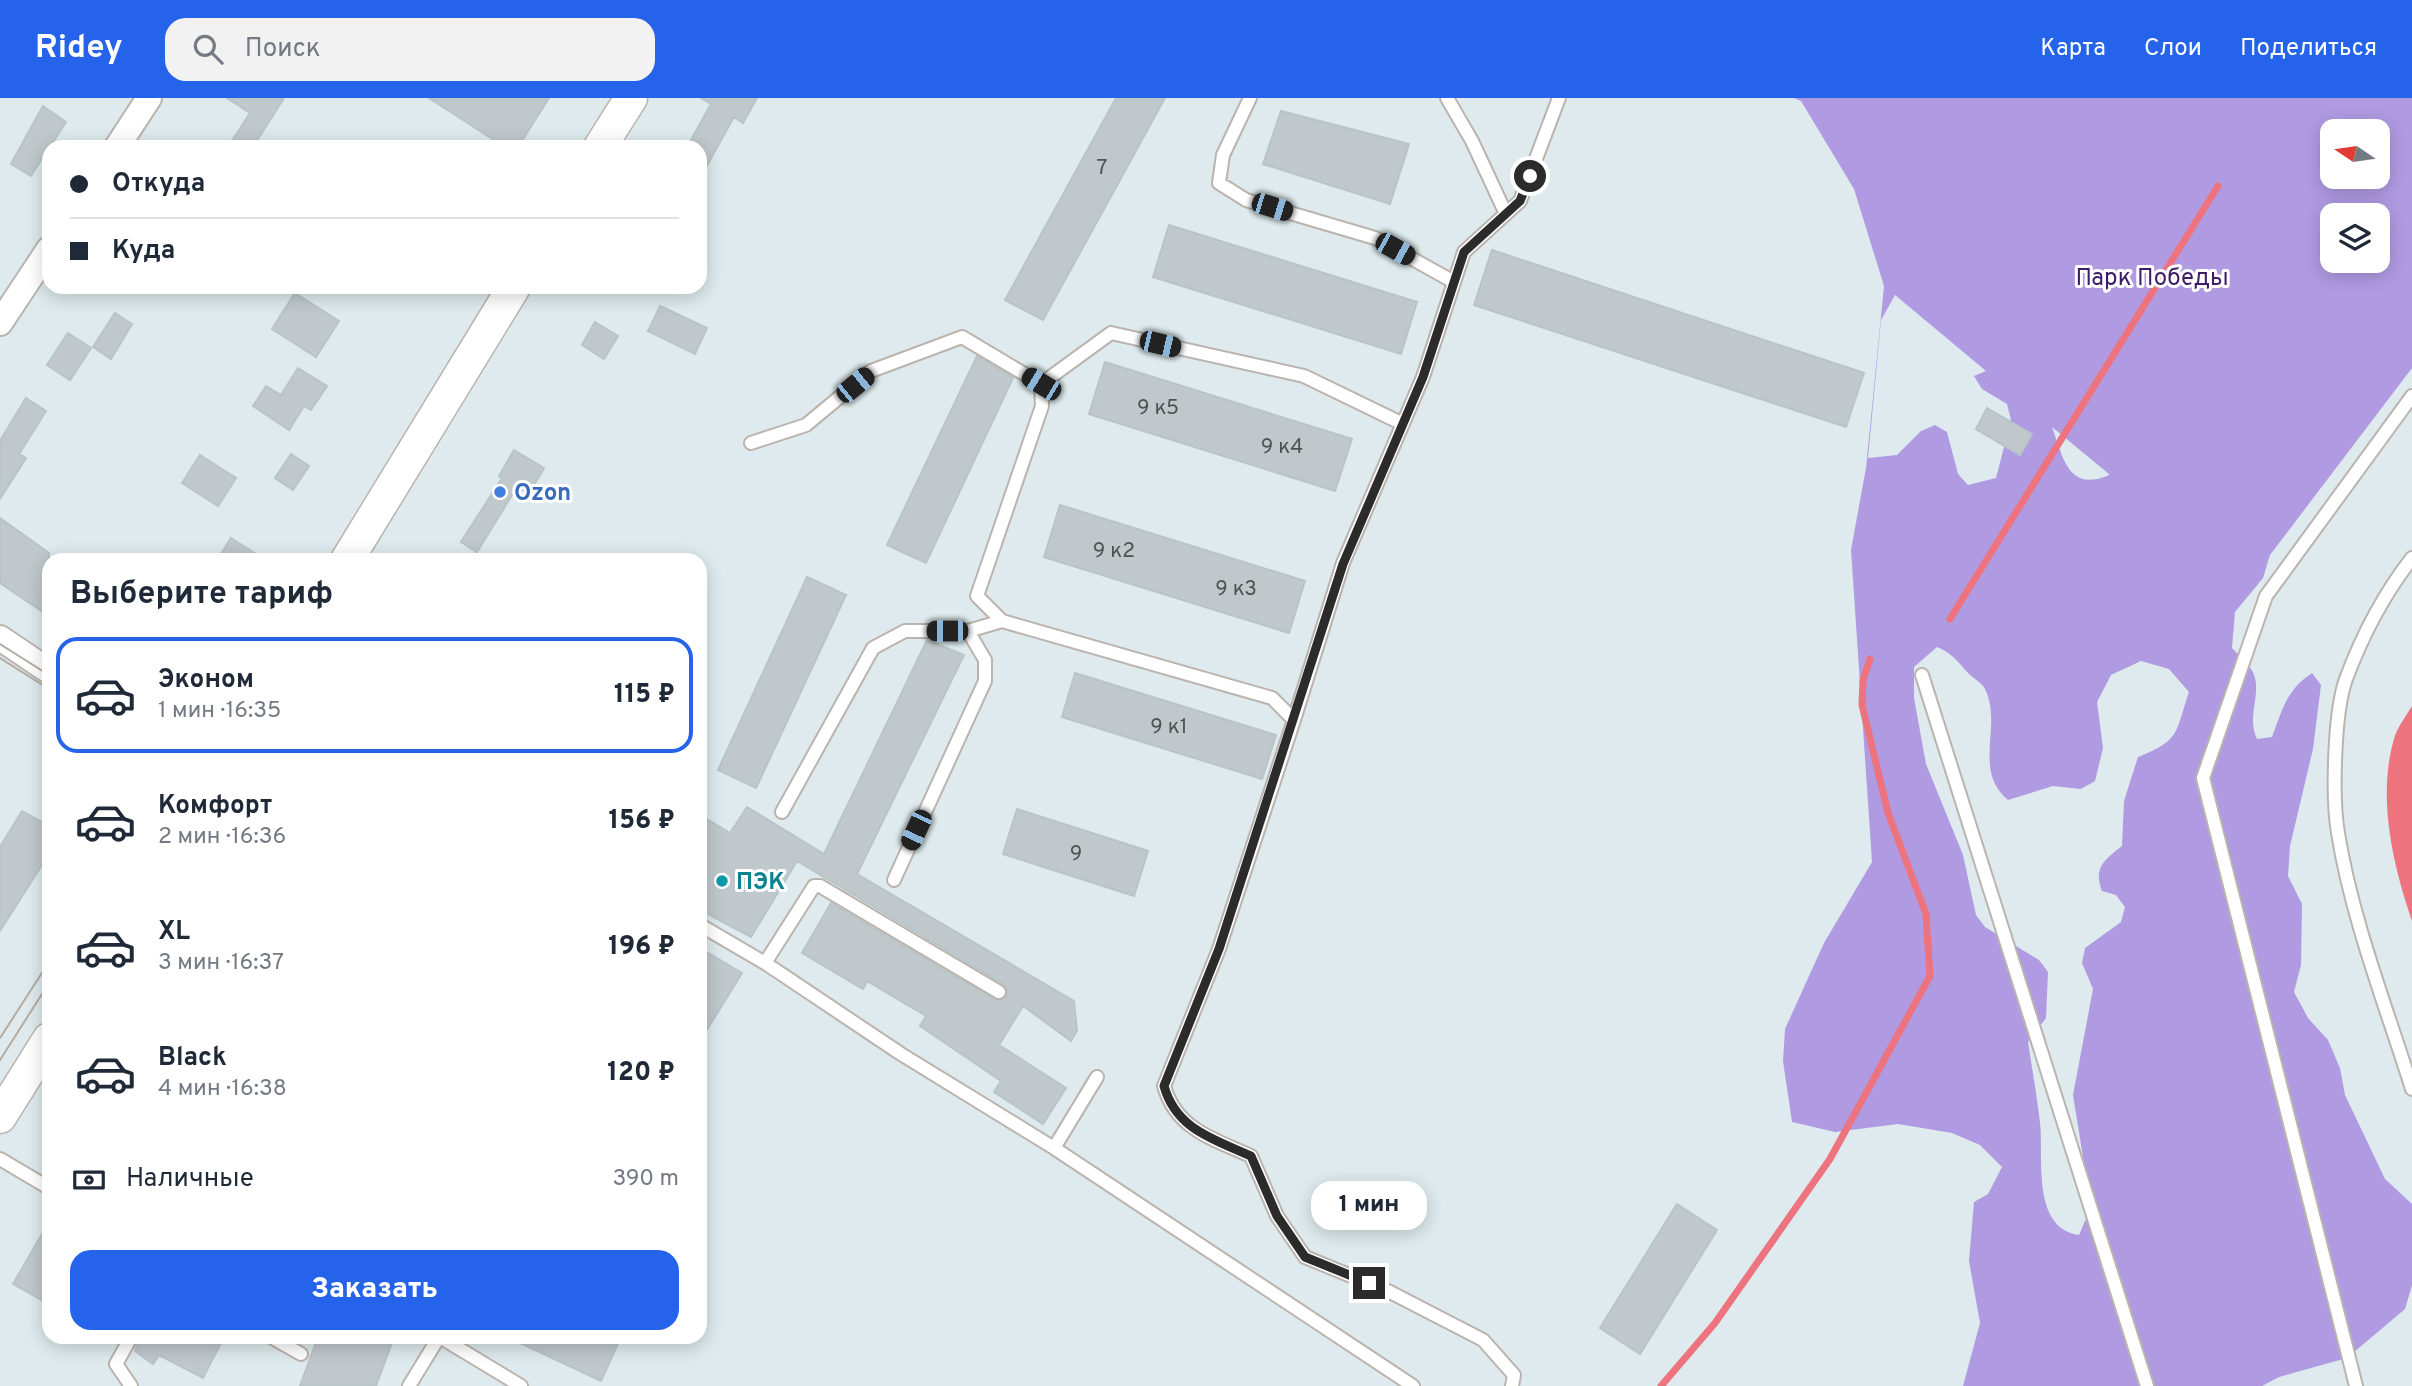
<!DOCTYPE html>
<html lang="ru">
<meta charset="utf-8">
<style>
:root{--surface:#fff;--page:#f2f2f3;--text:#1f2937;--muted:#747a83;--line:#e0e1e3;--accent:#2563eb}
body{margin:0;font-family:Overpass,sans-serif;background:var(--page);color:var(--text);height:100vh;display:flex;flex-direction:column;font-size:26px;white-space:nowrap}
*{box-sizing:border-box;margin:0}
p{font-size:23px;color:var(--muted)}
.icon{flex:none;width:38px;height:38px;fill:none;stroke:currentColor;stroke-width:2;stroke-linecap:round;stroke-linejoin:round}
.map{position:relative;flex:1;overflow:hidden}
.details{position:absolute;left:42px;top:455px;width:665px;height:791px;display:flex;flex-direction:column;background:var(--surface);border-radius:21px;box-shadow:0 4px 18px #0003}
.details>*{flex:none}
.hud{position:absolute;left:42px;top:42px;width:665px;height:154px;border-radius:21px;box-shadow:0 4px 18px #0003;display:grid;align-content:center;height:154px;padding:0 28px;background:var(--surface)}
.needle{width:46px;rotate:283deg}
.controls{position:absolute;left:2320px;top:21px;display:grid;gap:14px}
.controls a{display:grid;place-items:center;width:70px;height:70px;border-radius:14px;background:var(--surface);box-shadow:0 4px 18px #0003;font-size:35px}
.end{position:absolute;width:32px;height:32px;margin:-16px;border:9px solid #2b2b2b;background:#fff;box-shadow:0 0 0 4px #fff}
.from{border-radius:50%}
.bubble{position:absolute;height:49px;border-radius:21px;background:var(--surface);box-shadow:0 4px 18px #0003;font-size:23px;font-weight:800;line-height:49px;text-align:center}
.car{position:absolute;width:21px;height:42px;margin:-21px -10px;border-radius:9px;box-shadow:0 0 5px 2px #0007;background:linear-gradient(#222 24%,#8ab4d8 0 40%,#222 0 76%,#8ab4d8 0 86%,#222 0)}
.hud b{display:flex;align-items:center;gap:24px;height:66px;font-size:26px}
.hud b+b{border-top:2px solid var(--line)}
.hud i{width:18px;height:18px;background:var(--text)}
ul{padding:0;list-style:none}
li{display:flex;align-items:center;gap:21px;height:116px;margin:0 14px 10px;padding:0 14px;border:4px solid transparent;border-radius:21px}
li div{flex:1}
li b{display:block;font-size:26px}
li em{font-style:normal;font-weight:800}
li.active{border-color:var(--accent)}
li>.icon{width:63px;height:63px;stroke-width:1.5}
h2{padding:0 28px;font-size:32px;line-height:84px}
.pay{display:flex;align-items:center;gap:18px;height:77px;padding:0 28px;font-size:26px}
.pay p{margin-inline-start:auto}
.primary-button{display:flex;gap:14px;margin-top:auto;padding:14px 28px}
.primary-button a{flex:1;height:80px;border-radius:21px;background:var(--accent);color:#fff;font-size:28px;font-weight:800;line-height:80px;text-align:center}
header{display:flex;align-items:center;gap:42px;box-sizing:border-box;height:98px;padding:0 35px;background:var(--accent);color:#fff}
header strong{font-size:33px}
nav{display:flex;gap:38px;margin-inline-start:auto;font-size:24px}
.search{width:490px;height:63px;background:var(--page);display:flex;align-items:center;gap:18px;box-sizing:border-box;padding:0 24px;border-radius:21px;color:var(--muted);font-size:26px}
.map>svg:first-child{display:block}
.green{fill:#b09be3;fill-rule:evenodd}
.water{fill:#ed737f}
.lines{fill:none;stroke-linecap:round;stroke-linejoin:round}
.stream{stroke:#ed737f;stroke-width:7}
.building{fill:#c0c8cc;stroke:#b7c4c8;stroke-width:2}
.service-casing{stroke:#bbb4ae;stroke-width:16}
.minor-casing{stroke:#bbb4ae;stroke-width:28}
.tertiary-casing{stroke:#bbb4ae;stroke-width:35}
.service{stroke:#fff;stroke-width:12}
.minor{stroke:#fff;stroke-width:24}
.tertiary{stroke:#fff;stroke-width:32}
.tram{stroke:#b5aba0;stroke-width:2}
.route{stroke:#2b2b2b;stroke-width:9}
.shop-dot{fill:#3f7fe0;stroke:#fff;stroke-width:2.5}
.culture-dot{fill:#0f9aa8;stroke:#fff;stroke-width:2.5}
.labels{text-anchor:middle;stroke-width:6;stroke-linejoin:round;paint-order:stroke}
.number-label{font-size:21px;fill:#505253}
.park-label{font-size:24px;fill:#3c1b68;stroke:#fff}
.shop-label{font-size:24px;font-weight:bold;fill:#366cbe;stroke:#fff;text-anchor:start}
.culture-label{font-size:24px;font-weight:bold;fill:#0d838f;stroke:#fff;text-anchor:start}
</style>
<header>
<strong>Ridey</strong>
<div class="search"><svg class="icon" aria-label="search" viewBox="0 0 24 24"><circle cx="10" cy="10" r="6"/><path d="M15 15l6 6"/></svg>Поиск</div>
<nav><a>Карта</a><a>Слои</a><a>Поделиться</a></nav>
</header>
<div class="map">
<svg width="2412" height="1288" viewBox="0 0 2412 1288">
<rect width="100%" height="100%" fill="#deeaed"/>
<path class="green" d="M1794,0H2412V270L2270,457L2263,480L2235,514L2232,550C2238,557 2247,563 2251,571C2265,592 2245,617 2257,641L2272,639C2282,612 2287,591 2312,575L2321,587L2313,651L2290,748L2288,778L2302,806L2301,867L2294,894L2308,920L2328,942L2340,970L2345,997L2385,1081L2412,1106V1187L2405,1211L2347,1260L2279,1279L2262,1288H1963L1980,1225L1969,1163L1974,1104L1988,1096L2002,1069L1980,1047L1952,1035L1898,1026L1835,1034L1792,1024L1783,963L1785,931L1824,845L1872,764L1851,452L1866,370L1884,188L1854,91L1801,3ZM2333,33H2378V79H2333ZM2333,117H2378V163H2333ZM1895,197L1986,273L1974,278L1982,291L2007,306L2011,322L1996,380L1968,387L1958,376L1947,334L1935,327L1921,333L1897,357L1868,360L1881,222ZM2052,329L2109,376V377C2068,395 2063,359 2052,329ZM1937,549C1952,555 1958,564 1969,576C1974,581 1982,585 1985,591C2003,628 1972,672 2008,702L2053,688L2081,691L2095,683L2103,650L2097,604L2111,577L2141,563L2169,571L2189,594C2175,635 2181,642 2138,659L2124,703L2122,748C2104,762 2093,770 2102,793L2116,797L2125,809L2121,824L2085,850L2082,865L2093,891L2073,997L2091,1109L2079,1137C2031,1130 2044,1059 2040,1025C2037,998 2032,971 2028,944L2046,920L2048,874L2039,862L1985,829L1976,817L1963,757L1926,666L1914,600V569Z"/>
<path class="water" d="M2412,608V823C2393,768 2377,699 2394,641C2397,630 2406,618 2412,608Z"/>
<g class="lines">
<path class="stream" d="M1950,521L2218,88
M1661,1288L1715,1225L1830,1061L1930,878L1926,816L1888,715L1862,607L1863,582L1870,561"/>
</g>
<path class="building" d="M227,0H284L253,49H228L250,15Z
M429,0H549L518,49H505Z
M701,0H757L743,25L734,19L700,80V49H687L711,6Z
M1116,0H1165L1043,222L1005,202Z
M43,8L66,24L31,78L11,66Z
M1281,13L1409,46L1390,106L1263,66Z
M1169,127L1417,204L1401,256L1153,179Z
M1492,152L1864,275L1846,329L1474,207Z
M295,195L339,223L316,259L272,231Z
M660,208L707,230L695,256L648,233Z
M115,215L132,226L111,261L93,249Z
M595,224L618,238L604,261L582,247Z
M68,235L91,250L70,282L47,267Z
M977,258L1013,280L926,465L887,447Z
M1105,264L1352,341L1335,393L1089,316Z
M298,270L327,288L311,312L304,308L289,332L253,308L266,288L281,297Z
M26,300L46,313L19,356L26,360L0,401V343Z
M1987,310L2032,336L2020,357L1976,331Z
M514,352L544,370L529,396L517,389L477,454L461,444L502,380L499,378Z
M291,356L309,368L293,392L275,380Z
M200,357L236,380L218,408L182,385Z
M1060,407L1305,483L1289,535L1044,459Z
M0,420L49,455V518L0,485Z
M231,440L265,462H217Z
M807,479L846,497L756,690L718,672Z
M927,542L964,557L857,776L1074,903L1077,933L1071,943L1023,908L999,947L1066,990L1043,1026L994,994L1001,983L920,928L926,918L867,883L863,891L802,855L831,805L995,902L1006,899L1008,893L1003,886L797,763L751,839L700,812V717L730,735L747,709L824,756Z
M1075,575L1276,637L1262,681L1062,619Z
M1017,711L1148,753L1134,798L1003,756Z
M22,713L49,728V756L0,833V749Z
M700,850L742,875L700,943Z
M1677,1106L1717,1132L1640,1256L1600,1230Z
M49,1124V1192L43,1203L13,1186Z
M140,1239H224L203,1280L159,1257L153,1266L135,1253Z
M318,1239H394L376,1288H300Z
M507,1239H621L601,1283Z"/>
<g class="lines">
<defs>
<path id="service" d="M1250,0L1223,57L1219,85L1246,102L1375,140L1454,184
M1447,0L1472,43L1506,116
M1041,286L1111,235L1304,278L1403,326
M751,345L806,327L871,273L962,239L1041,286L1042,308L977,498L1002,523L1272,600L1294,622L1219,851L1164,988C1176,1031 1213,1041 1251,1058L1277,1118L1305,1159L1390,1194L1483,1242L1514,1277L1512,1288
M2412,460C2384,496 2362,538 2346,581C2334,614 2332,700 2338,735C2352,822 2386,908 2412,991
M1922,577L2147,1288
M1294,622L1343,465L1423,279L1464,154L1520,103L1559,0
M782,714L873,550L905,533H968L1002,523
M894,782L985,583V562L968,533
M700,827L765,865L901,956L1054,1050L1413,1288
M765,865L814,788H820L999,894
M1054,1050L1097,979
M0,1061L49,1090
M271,1239L301,1256
M440,1239L521,1288
M131,1288L116,1266L131,1239
M409,1288L439,1239
M2356,1288L2203,680L2266,498L2412,298"/>
<path id="minor" d="M117,49L149,0
M0,225L49,151
M0,540L49,573"/>
<path id="tertiary" d="M600,49L631,0
M347,462L514,189
M0,1019L49,941"/>
</defs>
<use href="#service" class="service-casing"/>
<use href="#minor" class="minor-casing"/>
<use href="#tertiary" class="tertiary-casing"/>
<use href="#service" class="service"/>
<use href="#minor" class="minor"/>
<use href="#tertiary" class="tertiary"/>
<path class="tram" d="M0,546L49,577
M0,560L49,591
M0,940L49,864
M0,962L49,885"/>
</g>
<g class="lines">
<path class="route" d="M1369,1185L1305,1159L1277,1118L1251,1058C1213,1041 1176,1031 1164,988L1219,851L1343,466L1423,279L1464,154L1520,103L1530,78"/>
</g>
<circle class="shop-dot" cx="500" cy="394" r="7"/>
<circle class="culture-dot" cx="722" cy="783" r="7"/>
<g class="labels">
<g class="number-label">
<text x="1102" y="76">7</text>
<text x="1158" y="316">9 к5</text>
<text x="1282" y="355">9 к4</text>
<text x="1114" y="459">9 к2</text>
<text x="1236" y="497">9 к3</text>
<text x="1169" y="635">9 к1</text>
<text x="1076" y="762">9</text>
</g>
<g class="park-label">
<text x="2152" y="187">Парк Победы</text>
</g>
<g class="shop-label">
<text x="514" y="402">Ozon</text>
</g>
<g class="culture-label">
<text x="736" y="791">ПЭК</text>
</g>
</g>
</svg>
<div class="controls">
<a><svg class="needle" viewBox="-14 -14 28 28"><path d="M0-13l5 13h-10z" fill="#e53935"/><path d="M0 13l5-13h-10z" fill="#747a83"/></svg></a>
<a><svg class="icon" aria-label="layers" viewBox="0 0 24 24"><path d="M12 4l9 5-9 5-9-5zM3 14l9 5 9-5"/></svg></a>
</div>
<i class="end from" style="left:1530px;top:78px"></i>
<i class="end" style="left:1369px;top:1185px"></i>
<div class="bubble" style="left:1311px;top:1083px;width:116px">1 мин</div>
<i class="car" style="left:1272px;top:109px;rotate:107deg"></i>
<i class="car" style="left:1395px;top:151px;rotate:119deg"></i>
<i class="car" style="left:1160px;top:246px;rotate:103deg"></i>
<i class="car" style="left:1041px;top:286px;rotate:301deg"></i>
<i class="car" style="left:855px;top:287px;rotate:51deg"></i>
<i class="car" style="left:947px;top:533px;rotate:270deg"></i>
<i class="car" style="left:916px;top:732px;rotate:205deg"></i>
<div class="hud">
<b><i class="from"></i>Откуда</b>
<b><i></i>Куда</b>
</div>
<section class="details">
<h2>Выберите тариф</h2>
<ul>
<li class="active"><svg class="icon" aria-label="car" viewBox="0 0 24 24"><path d="M5 17H2v-5l4-1 3-4h7l3 4 3 1v5h-3M9 17h6M6 11h13"/><circle cx="7" cy="17" r="2"/><circle cx="17" cy="17" r="2"/></svg><div><b>Эконом</b><p>1 мин · 16:35</p></div><em>115 ₽</em></li>
<li><svg class="icon" aria-label="car" viewBox="0 0 24 24"><path d="M5 17H2v-5l4-1 3-4h7l3 4 3 1v5h-3M9 17h6M6 11h13"/><circle cx="7" cy="17" r="2"/><circle cx="17" cy="17" r="2"/></svg><div><b>Комфорт</b><p>2 мин · 16:36</p></div><em>156 ₽</em></li>
<li><svg class="icon" aria-label="car" viewBox="0 0 24 24"><path d="M5 17H2v-5l4-1 3-4h7l3 4 3 1v5h-3M9 17h6M6 11h13"/><circle cx="7" cy="17" r="2"/><circle cx="17" cy="17" r="2"/></svg><div><b>XL</b><p>3 мин · 16:37</p></div><em>196 ₽</em></li>
<li><svg class="icon" aria-label="car" viewBox="0 0 24 24"><path d="M5 17H2v-5l4-1 3-4h7l3 4 3 1v5h-3M9 17h6M6 11h13"/><circle cx="7" cy="17" r="2"/><circle cx="17" cy="17" r="2"/></svg><div><b>Black</b><p>4 мин · 16:38</p></div><em>120 ₽</em></li>
</ul>
<div class="pay"><svg class="icon" aria-label="cash" viewBox="0 0 24 24"><path d="M3 7h18v10H3z"/><circle cx="12" cy="12" r="2"/></svg>Наличные<p>390 m</p></div>
<div class="primary-button"><a>Заказать</a></div>
</section>
</div>
